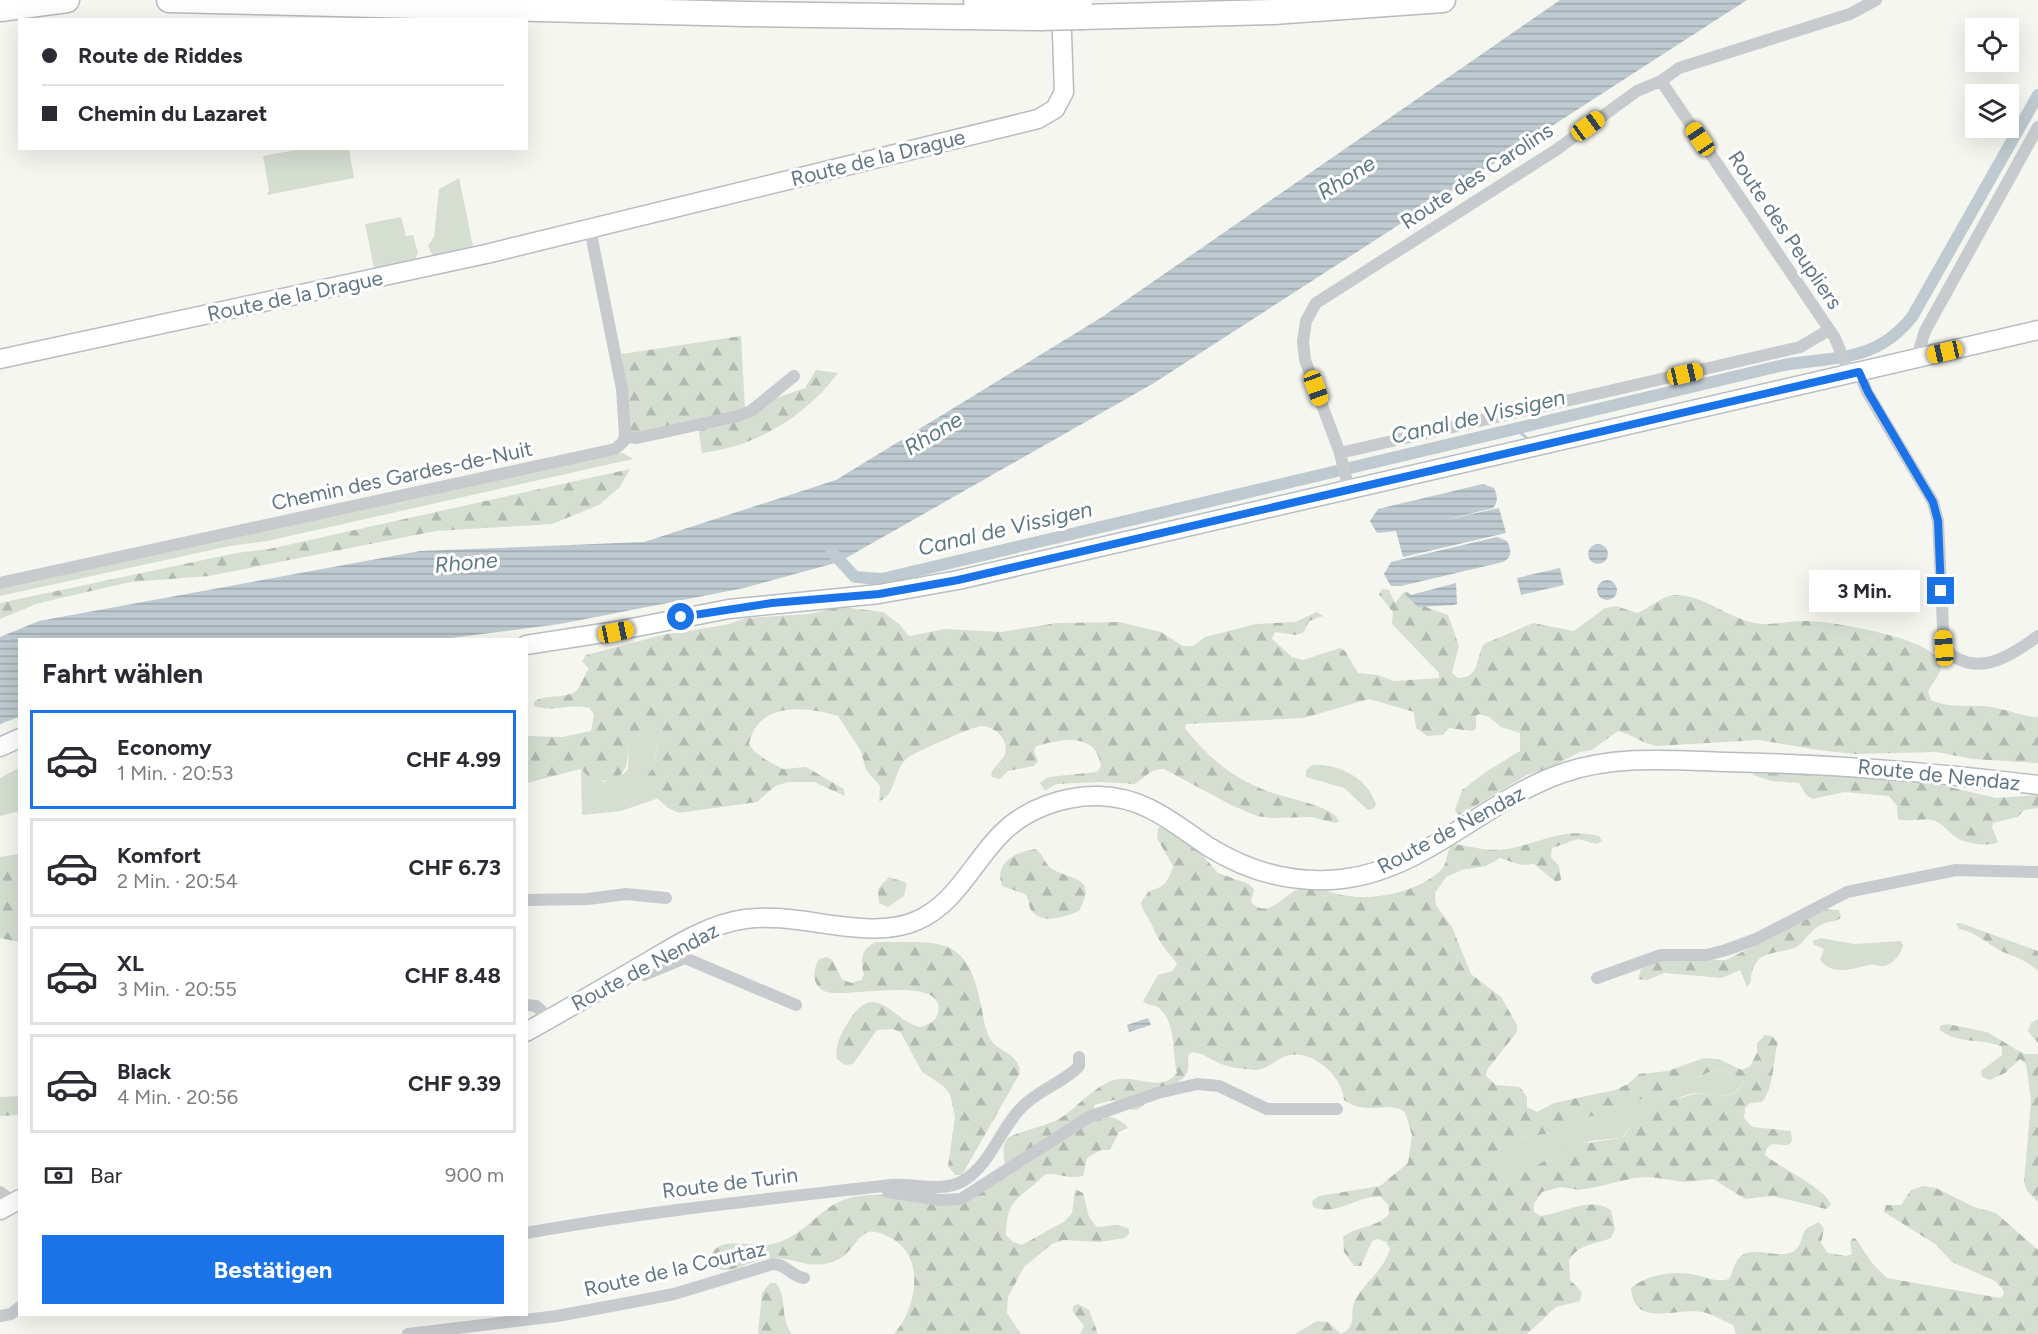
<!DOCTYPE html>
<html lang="de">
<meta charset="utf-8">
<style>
:root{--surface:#fff;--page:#f7f7f7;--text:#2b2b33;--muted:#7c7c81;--line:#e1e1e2;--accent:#1a73e8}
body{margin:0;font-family:Figtree,sans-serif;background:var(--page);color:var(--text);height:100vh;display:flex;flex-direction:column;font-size:22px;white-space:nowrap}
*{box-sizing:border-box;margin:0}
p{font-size:20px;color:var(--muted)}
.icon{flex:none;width:33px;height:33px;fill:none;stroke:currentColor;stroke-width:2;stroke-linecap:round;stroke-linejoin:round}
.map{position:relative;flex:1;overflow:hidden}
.details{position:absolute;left:18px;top:638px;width:510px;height:678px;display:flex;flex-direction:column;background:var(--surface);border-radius:0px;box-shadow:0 6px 24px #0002}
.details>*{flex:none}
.banner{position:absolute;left:18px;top:18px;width:510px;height:132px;border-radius:0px;box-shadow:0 6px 24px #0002;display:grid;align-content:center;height:132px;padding:0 24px;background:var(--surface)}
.tools{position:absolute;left:1965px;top:18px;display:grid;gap:12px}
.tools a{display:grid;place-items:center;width:54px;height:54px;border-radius:0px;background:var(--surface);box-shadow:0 6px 24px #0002;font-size:30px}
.end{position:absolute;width:27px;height:27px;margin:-14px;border:8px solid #1a73e8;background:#fff;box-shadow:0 0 0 3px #fff}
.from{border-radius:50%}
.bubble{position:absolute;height:42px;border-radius:0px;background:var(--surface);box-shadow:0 6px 24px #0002;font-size:20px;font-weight:700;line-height:42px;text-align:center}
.car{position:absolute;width:18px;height:36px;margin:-18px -9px;border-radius:8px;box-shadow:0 0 4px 2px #0007;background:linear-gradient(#f5c518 24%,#345 0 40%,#f5c518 0 76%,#345 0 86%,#f5c518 0)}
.banner b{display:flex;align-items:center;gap:21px;height:57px;font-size:22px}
.banner b+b{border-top:2px solid var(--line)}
.banner i{width:15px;height:15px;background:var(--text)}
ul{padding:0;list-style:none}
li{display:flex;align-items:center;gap:18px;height:99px;margin:0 12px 9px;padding:0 12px;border:3px solid var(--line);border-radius:0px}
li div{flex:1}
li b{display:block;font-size:22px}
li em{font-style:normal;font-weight:700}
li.on{border-color:var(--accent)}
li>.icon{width:54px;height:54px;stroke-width:1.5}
h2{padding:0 24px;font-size:27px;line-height:72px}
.pay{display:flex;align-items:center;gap:15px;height:66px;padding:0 24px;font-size:22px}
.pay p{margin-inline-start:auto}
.cta{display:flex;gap:12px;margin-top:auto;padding:12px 24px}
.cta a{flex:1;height:69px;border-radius:0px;background:var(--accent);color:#fff;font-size:24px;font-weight:700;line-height:69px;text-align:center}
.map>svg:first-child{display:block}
.grass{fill:#d6ded2}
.forest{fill:url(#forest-firs);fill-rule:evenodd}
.water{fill:url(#water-rules)}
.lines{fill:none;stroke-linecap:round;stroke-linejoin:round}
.stream{stroke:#becacf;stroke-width:3}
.canal{stroke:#becacf;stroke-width:12}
.secondary-casing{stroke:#b7bdc1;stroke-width:21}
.highway-casing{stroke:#b7bbbe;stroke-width:27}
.street{stroke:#c8cbce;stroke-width:12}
.secondary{stroke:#fff;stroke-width:18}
.highway{stroke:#fff;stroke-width:24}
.highway-bridge-casing{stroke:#b7bbbe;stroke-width:27;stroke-linecap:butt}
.highway-bridge{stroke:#fff;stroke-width:24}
.route{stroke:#1a73e8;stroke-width:8}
.labels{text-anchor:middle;stroke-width:6;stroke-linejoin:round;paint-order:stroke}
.street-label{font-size:21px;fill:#627685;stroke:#fff}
.water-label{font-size:22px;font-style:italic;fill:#5e7983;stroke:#fff}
</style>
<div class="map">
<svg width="2038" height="1334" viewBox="0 0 2038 1334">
<defs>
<pattern id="forest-firs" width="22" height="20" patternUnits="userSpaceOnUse" patternTransform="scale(1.5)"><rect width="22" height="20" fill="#d6ded2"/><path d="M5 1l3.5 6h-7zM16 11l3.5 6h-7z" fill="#b1b9b0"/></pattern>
<pattern id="water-rules" width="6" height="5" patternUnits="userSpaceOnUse" patternTransform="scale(1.5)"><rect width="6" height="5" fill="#becacf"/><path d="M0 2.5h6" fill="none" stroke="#9ea9ae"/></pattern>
</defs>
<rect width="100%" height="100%" fill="#f6f6f1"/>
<path class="grass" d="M301,149H349L354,178L267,195L269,190L263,156Z
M459,178L473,246L433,256L428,246L434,237L439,189Z
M401,217L406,236L413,235L418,253L415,259L374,268L365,224Z
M623,453L633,459L267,541L230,546L0,596V585Z
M637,735L652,737L658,741L653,768L646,777V788L659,798L621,811L582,815L581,769L587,776L604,782L623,774L628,769L629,745Z
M1312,765C1337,763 1369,778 1376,805L1373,809L1368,810L1344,788L1306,777V770Z
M19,768V811L0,816V778Z
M1820,938L1855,944L1901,941L1903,945C1902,953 1893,964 1885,966C1880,967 1875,964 1870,965C1852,968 1834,977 1820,960L1824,949L1813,944V941Z
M1714,1070C1725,1071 1735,1072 1743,1081C1736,1102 1715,1094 1699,1093C1679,1092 1645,1118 1628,1129L1622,1138L1590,1141L1516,1177L1508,1180L1496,1174L1493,1163L1503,1140L1551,1133L1591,1116H1608L1616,1107L1661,1093Z"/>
<path class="forest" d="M741,336L745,409L805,388L816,370L838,373C806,416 756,447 702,453L698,427L631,436L622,354Z
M630,469L620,487L599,505L552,524L436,531L209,576L131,582L39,603L0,619V603L236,553L269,549Z
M1382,589L1389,590L1395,603L1404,592H1407L1428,608L1448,615L1459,646L1452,673L1458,678C1480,678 1475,659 1484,644L1533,623L1574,631L1605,608L1616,606L1637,613C1649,609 1661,596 1674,595C1703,594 1727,618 1755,623C1771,626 1785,621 1801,621C1829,620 1917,636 1936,656C1941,661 1941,666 1940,672L1928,691L1931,700C1950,709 1972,704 1992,707C2008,710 2021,716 2038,717V763L1973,759L1936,752L1855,754L1818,750L1759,740L1656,746C1641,743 1632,734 1618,731L1592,750L1580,752L1549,768L1527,775L1458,816L1455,810L1462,790L1487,771L1520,751V733L1501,727L1489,717L1479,714L1476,716V729L1472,731L1449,728L1443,735L1427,736L1416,728L1414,712L1369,699L1304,718L1186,724L1185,728C1211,762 1242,785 1283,796C1296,800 1337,808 1339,822L1335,823L1312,817L1272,818L1257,816L1231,805L1164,769C1149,769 1146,777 1135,784L1100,782L1056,784L1045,791L1040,783L1048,777L1097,772L1101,766C1096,731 1061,739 1036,746L1034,751L1038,761L1034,766L1008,771L1000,779L992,777L991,773C995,766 1003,760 1005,754C1007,748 1005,741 1001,736C998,731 988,726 982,726C976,725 916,752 909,757C893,767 897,796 879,801L880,786L866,770L861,751L838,716C807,706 757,701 749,744L754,751L766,760L783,769L806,767L844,789L845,796L814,782H788L775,786L757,802L679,813L668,808L646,788V777L653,768L658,741L652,737L638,735L629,745C627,773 623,782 592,781L581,769L527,783V736L562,737L591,731L594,714L589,708C569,703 553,713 534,706V702C545,693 567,700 577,690C582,684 584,675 589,669L582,661L586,655L662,635L725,625L746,618L808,614L842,607L883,612L899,624L909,636L945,629L1001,632L1057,623L1119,622L1161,632L1183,646H1193L1205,637L1256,624L1295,622L1317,612L1323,616L1309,621L1304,632L1296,635L1275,632L1272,639L1292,657L1303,660L1340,648L1345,651L1358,673L1378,675L1394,681L1439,678V673L1392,624L1393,612L1379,595Z
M1754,770L1928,782L1996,798L2038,795V808L2025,810L2017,817L1993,823L1992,827L1998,842C1990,847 1970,844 1961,840C1951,836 1945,825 1935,821C1921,817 1908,823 1898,819L1897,806L1889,796L1844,792L1813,799L1806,795L1799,783L1771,781L1753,775Z
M1164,826L1190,841L1218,873L1249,884L1254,889L1251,902C1270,922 1285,890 1303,888C1318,886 1333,894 1348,896C1378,900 1419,892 1442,869C1448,862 1446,851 1452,844C1473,846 1485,852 1507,849C1542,843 1562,827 1599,836L1602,841L1597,844L1578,839L1552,848L1551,857L1559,866L1561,880L1556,882L1534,864L1521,865L1500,858L1486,866L1462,870L1446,877L1435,893L1436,905L1452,927L1471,974L1501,997L1517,1025V1032L1487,1070L1486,1076L1496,1085L1520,1087L1527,1097V1107L1537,1112L1554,1103L1615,1090L1628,1084L1639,1074L1668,1071L1704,1058L1718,1059L1742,1070L1750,1066L1757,1053V1043L1765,1035L1772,1036L1778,1043C1772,1062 1775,1086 1762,1102L1750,1103L1745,1108L1744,1118L1752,1127L1791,1131L1792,1141L1787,1145L1772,1144L1767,1148L1765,1155C1779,1167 1828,1190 1831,1205L1826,1209L1773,1196L1745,1199L1713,1179L1685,1182L1650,1177L1634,1178L1596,1187L1579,1190L1561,1187L1542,1192L1534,1204V1212L1541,1216C1564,1213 1590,1196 1611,1210L1615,1229L1611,1238C1594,1245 1580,1243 1569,1260L1570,1280L1582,1292L1580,1301L1556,1307L1527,1334H1341C1360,1325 1347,1311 1357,1297C1368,1279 1383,1271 1390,1249L1386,1242L1377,1239L1372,1241L1361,1266H1354L1344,1252L1343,1237C1357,1225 1376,1229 1389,1214L1388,1205L1381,1197C1356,1195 1338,1217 1313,1207L1312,1201L1319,1196L1380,1186L1408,1163L1412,1135L1405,1112C1387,1100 1369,1117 1344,1100C1343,1076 1313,1050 1289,1055C1277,1058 1268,1070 1255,1070C1246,1069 1232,1068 1224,1065C1213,1061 1205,1054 1194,1052L1189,1054C1187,1059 1189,1062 1188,1068C1187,1084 1162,1088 1150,1093C1141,1116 1133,1113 1114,1100L1094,1105V1113C1105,1115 1123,1119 1128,1128L1119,1132L1110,1150H1101L1087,1158L1083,1176C1070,1179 1063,1175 1051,1174C1043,1173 1040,1180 1035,1184C1013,1201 1007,1205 1006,1235L1013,1242L1022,1245L1065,1221L1072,1213L1075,1189L1083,1193L1089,1217L1097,1227L1119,1225L1129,1229V1233L1125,1238L1100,1242L1064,1240L1052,1244L1024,1267L1008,1297L1007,1313L1021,1334H894C917,1308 926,1257 891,1238C884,1235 877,1230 869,1232C858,1234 851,1255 835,1261C810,1271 795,1257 771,1258C750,1259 730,1278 710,1266C709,1230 753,1249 772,1244C803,1238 817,1209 846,1199C880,1188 920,1203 955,1195C972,1191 990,1181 1006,1174C1005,1163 1000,1146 1008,1138C1011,1134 1049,1125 1059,1119C1078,1108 1098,1080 1121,1079C1141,1077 1161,1092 1177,1073C1172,1053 1176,1023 1160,1009C1154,1004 1148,1006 1143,1001L1158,975L1173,971L1177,963C1163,947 1159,942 1151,923C1147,915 1142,911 1141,902L1149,891C1166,887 1168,881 1173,866L1157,838L1158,828ZM1714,1070C1725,1071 1735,1072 1743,1081C1736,1105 1711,1091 1695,1094C1683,1096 1647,1109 1638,1116C1630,1122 1629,1132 1622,1138L1573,1145L1516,1177L1509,1180L1496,1174L1493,1163L1503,1140L1551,1133L1591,1116H1608L1617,1107L1661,1093Z
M1036,849C1045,856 1044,865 1054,870C1075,881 1097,877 1079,911C1066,917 1038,926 1030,908C1028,902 1029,899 1025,894L1002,886C994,861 1016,852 1036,849Z
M19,854L20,942H19L0,938V857Z
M889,877L907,883L904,896L888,907L879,903L878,889Z
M1827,909L1839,910L1841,918C1835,922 1829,921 1823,924C1812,928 1807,939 1798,946C1782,956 1751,946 1751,982L1747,987L1740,970L1722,978L1664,973L1647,980L1638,979L1641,969L1664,960H1726Z
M1960,923L2038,951V971C2026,960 2015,957 2001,951C1986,943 1976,932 1959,929L1956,923Z
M876,942C935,943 966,932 980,1000C983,1012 984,1030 991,1040C1001,1054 1019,1053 1020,1073L962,1175H955L948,1166L955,1117L950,1094L942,1085L922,1072L901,1033L893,1029L877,1030L853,1064L845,1065L837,1059C834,1048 841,1033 847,1024C876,975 893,1023 921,1027C928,1024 936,1022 938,1013C948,972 842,1000 824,991C811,984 813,969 819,959L827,957L832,960L842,979L851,983L861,980L864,975C860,959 861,949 876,942Z
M2038,1019V1043L2028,1031L2031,1023Z
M1947,1024L1987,1032L2024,1054H2038V1202L2027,1191L2024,1182L2031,1101L2026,1064L2020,1059L2005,1073L1990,1080L1982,1077L1981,1071L2002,1055V1047C1981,1037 1958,1045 1940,1030V1026Z
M19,1096V1115L0,1116V1097Z
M1923,1186L1936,1188L1974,1207L1996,1213L2038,1250V1334H1736L1733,1325C1723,1321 1712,1313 1702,1312C1675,1307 1634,1329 1631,1288C1647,1275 1671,1271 1691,1274C1705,1276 1715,1283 1729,1279C1733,1272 1733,1265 1739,1258C1753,1243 1778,1261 1794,1251C1803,1245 1800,1235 1807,1228L1819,1222L1824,1229L1821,1243L1828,1253L1846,1256L1852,1254L1850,1242L1853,1238L1856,1239L1872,1263L1887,1278L2000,1298L2004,1294L2002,1288L1995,1281L1952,1262L1935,1244L1884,1212L1886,1205H1901L1911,1190Z
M770,1283H776C788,1299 779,1316 792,1334H758L762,1293Z
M1078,1304L1089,1310L1098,1334H1080L1084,1326L1073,1312V1306Z
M1317,1321L1328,1322L1341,1334H1295Z"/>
<path class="water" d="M1560,0H1747L1154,383L839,562L744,588L560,624L443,639H20L19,717L0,724V637L39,621L420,551L644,542L836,480L1102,317Z
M1483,484L1494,488C1497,495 1499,501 1493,508L1445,520L1499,508L1506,533L1403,557L1396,531L1377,533L1370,521L1378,509Z
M1497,537L1507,541C1511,549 1513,557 1503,562L1401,586H1391L1384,574L1391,562Z
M1588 554a10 10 0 1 1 20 0a10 10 0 1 1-20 0Z
M1560,568L1564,585L1521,595L1517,578Z
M1597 590a10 10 0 1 1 20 0a10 10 0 1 1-20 0Z
M1456,583L1457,604L1454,605L1418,607L1407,596Z
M1148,1018L1151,1025L1129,1032L1127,1025Z"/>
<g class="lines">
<path class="stream" d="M1515,429L1526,437"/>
<path class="canal" d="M831,551L855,577L882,579L1784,365C1837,356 1876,362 1912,317L2038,95"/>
<defs>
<path id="secondary" d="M0,359L486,254L1038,119L1055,109L1064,92L1061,5
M526,645L616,631L729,609L879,594L958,580L2038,330
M0,747L20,738
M526,1032C562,1012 598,991 634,970C669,950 704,925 745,919C799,911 867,942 916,921C956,904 972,863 1002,833C1026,809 1064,795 1099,796C1145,797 1173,823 1209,847C1249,872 1294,884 1342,879C1425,870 1486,799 1563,773C1615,755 1672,760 1726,762C1833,764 1932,772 2038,785
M0,1210L20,1199"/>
<path id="highway" d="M169,0L746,14L1040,18
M976,1H1040
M0,9L67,0
M1082,17L1273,12L1443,0"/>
</defs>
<use href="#secondary" class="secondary-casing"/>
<use href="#highway" class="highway-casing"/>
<path class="street" d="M1661,81L1835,338L1850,374
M1922,357L1920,347L1925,331L2038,127
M1859,372L1867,392L1933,502L1938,521L1944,648C1974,680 2010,657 2038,636
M625,437L637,438L738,416L751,411L794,376
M1340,453L1800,347L1829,330
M1349,490L1340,453L1305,360L1303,341L1306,321L1316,303L1556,150L1637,91L1661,81L1679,68L1850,14L1876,0
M0,583L615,449L623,442L625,435L622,389L590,229
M526,900L588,899L626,894L666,898
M636,969L644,975L685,958L796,1005
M1597,978L1661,955H1707L1726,950L1756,939L1847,892L1956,870L2038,872
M526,1005L536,1006L550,1019
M0,1192L18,1205
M888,1192L940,1200L961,1199L1089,1117L1158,1093L1197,1084L1219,1086L1267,1109H1337
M526,1233C648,1211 769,1199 891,1185C914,1183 942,1193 963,1181C992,1163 999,1130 1022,1107C1037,1092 1058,1084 1074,1071L1079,1066V1057
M0,1316L11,1314L20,1307
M408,1334L557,1316L622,1304L674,1294L773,1264C787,1264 790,1276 804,1278"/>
<use href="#secondary" class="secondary"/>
<use href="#highway" class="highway"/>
<defs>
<path id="highway-bridge" d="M1040,1H1080
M1040,18L1082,17"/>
</defs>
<use href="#highway-bridge" class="highway-bridge-casing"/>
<use href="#highway-bridge" class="highway-bridge"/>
</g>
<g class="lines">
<path class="route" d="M681,617L772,603L879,594L958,580L1859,372L1868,392L1933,502L1938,521L1941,591"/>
</g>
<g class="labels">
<g class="street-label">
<text transform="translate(878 158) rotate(-14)" y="7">Route de la Drague</text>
<text transform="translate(1477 176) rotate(-33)" y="7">Route des Carolins</text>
<text transform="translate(1785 230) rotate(56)" y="7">Route des Peupliers</text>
<text transform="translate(295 296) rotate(-12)" y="7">Route de la Drague</text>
<text transform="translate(402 476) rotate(-12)" y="7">Chemin des Gardes-de-Nuit</text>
<text transform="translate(1939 775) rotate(6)" y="7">Route de Nendaz</text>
<text transform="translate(1451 830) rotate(-28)" y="7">Route de Nendaz</text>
<text transform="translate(645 967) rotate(-28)" y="7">Route de Nendaz</text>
<text transform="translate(730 1183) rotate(-7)" y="7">Route de Turin</text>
<text transform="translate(675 1269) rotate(-13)" y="7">Route de la Courtaz</text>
</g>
<g class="water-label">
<text transform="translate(1346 177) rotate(-32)" y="8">Rhone</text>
<text transform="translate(1478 416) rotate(-13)" y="8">Canal de Vissigen</text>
<text transform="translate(933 433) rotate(-31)" y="8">Rhone</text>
<text transform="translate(1005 528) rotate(-13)" y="8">Canal de Vissigen</text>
<text transform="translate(466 562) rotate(-5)" y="8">Rhone</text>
</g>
</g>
</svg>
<div class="tools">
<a><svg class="icon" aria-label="locate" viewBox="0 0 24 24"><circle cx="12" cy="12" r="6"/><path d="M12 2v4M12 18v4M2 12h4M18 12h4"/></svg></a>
<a><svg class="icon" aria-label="layers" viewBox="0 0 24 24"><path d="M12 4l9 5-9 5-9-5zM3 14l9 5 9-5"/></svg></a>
</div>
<i class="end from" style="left:681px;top:617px"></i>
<i class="end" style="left:1941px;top:591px"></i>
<div class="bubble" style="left:1809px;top:570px;width:111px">3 Min.</div>
<i class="car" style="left:1588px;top:126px;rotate:54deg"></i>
<i class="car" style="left:1700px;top:139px;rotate:326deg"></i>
<i class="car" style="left:1945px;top:352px;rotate:257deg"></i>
<i class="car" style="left:1685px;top:374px;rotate:77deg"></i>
<i class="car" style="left:1316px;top:388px;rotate:160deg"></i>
<i class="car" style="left:616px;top:632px;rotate:78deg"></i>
<i class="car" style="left:1944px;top:648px;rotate:356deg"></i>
<div class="banner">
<b><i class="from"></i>Route de Riddes</b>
<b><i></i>Chemin du Lazaret</b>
</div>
<section class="details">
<h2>Fahrt wählen</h2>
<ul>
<li class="on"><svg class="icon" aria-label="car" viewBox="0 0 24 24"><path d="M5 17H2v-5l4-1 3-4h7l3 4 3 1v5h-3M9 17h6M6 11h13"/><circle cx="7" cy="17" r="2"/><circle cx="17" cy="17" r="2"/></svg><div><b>Economy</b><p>1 Min. · 20:53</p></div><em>CHF 4.99</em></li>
<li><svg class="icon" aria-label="car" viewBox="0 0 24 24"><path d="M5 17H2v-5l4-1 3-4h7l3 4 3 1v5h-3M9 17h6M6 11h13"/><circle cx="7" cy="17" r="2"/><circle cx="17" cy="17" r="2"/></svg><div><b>Komfort</b><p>2 Min. · 20:54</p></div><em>CHF 6.73</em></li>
<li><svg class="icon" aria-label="car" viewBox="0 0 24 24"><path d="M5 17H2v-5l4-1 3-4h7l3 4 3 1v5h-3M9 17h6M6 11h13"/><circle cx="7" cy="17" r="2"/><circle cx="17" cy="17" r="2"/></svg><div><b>XL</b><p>3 Min. · 20:55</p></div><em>CHF 8.48</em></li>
<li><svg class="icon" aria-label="car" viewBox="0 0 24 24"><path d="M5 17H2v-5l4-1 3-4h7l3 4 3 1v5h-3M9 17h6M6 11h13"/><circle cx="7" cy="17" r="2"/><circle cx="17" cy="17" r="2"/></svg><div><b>Black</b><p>4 Min. · 20:56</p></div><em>CHF 9.39</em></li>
</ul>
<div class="pay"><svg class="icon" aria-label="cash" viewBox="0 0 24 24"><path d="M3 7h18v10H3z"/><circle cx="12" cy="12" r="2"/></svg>Bar<p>900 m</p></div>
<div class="cta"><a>Bestätigen</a></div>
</section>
</div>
